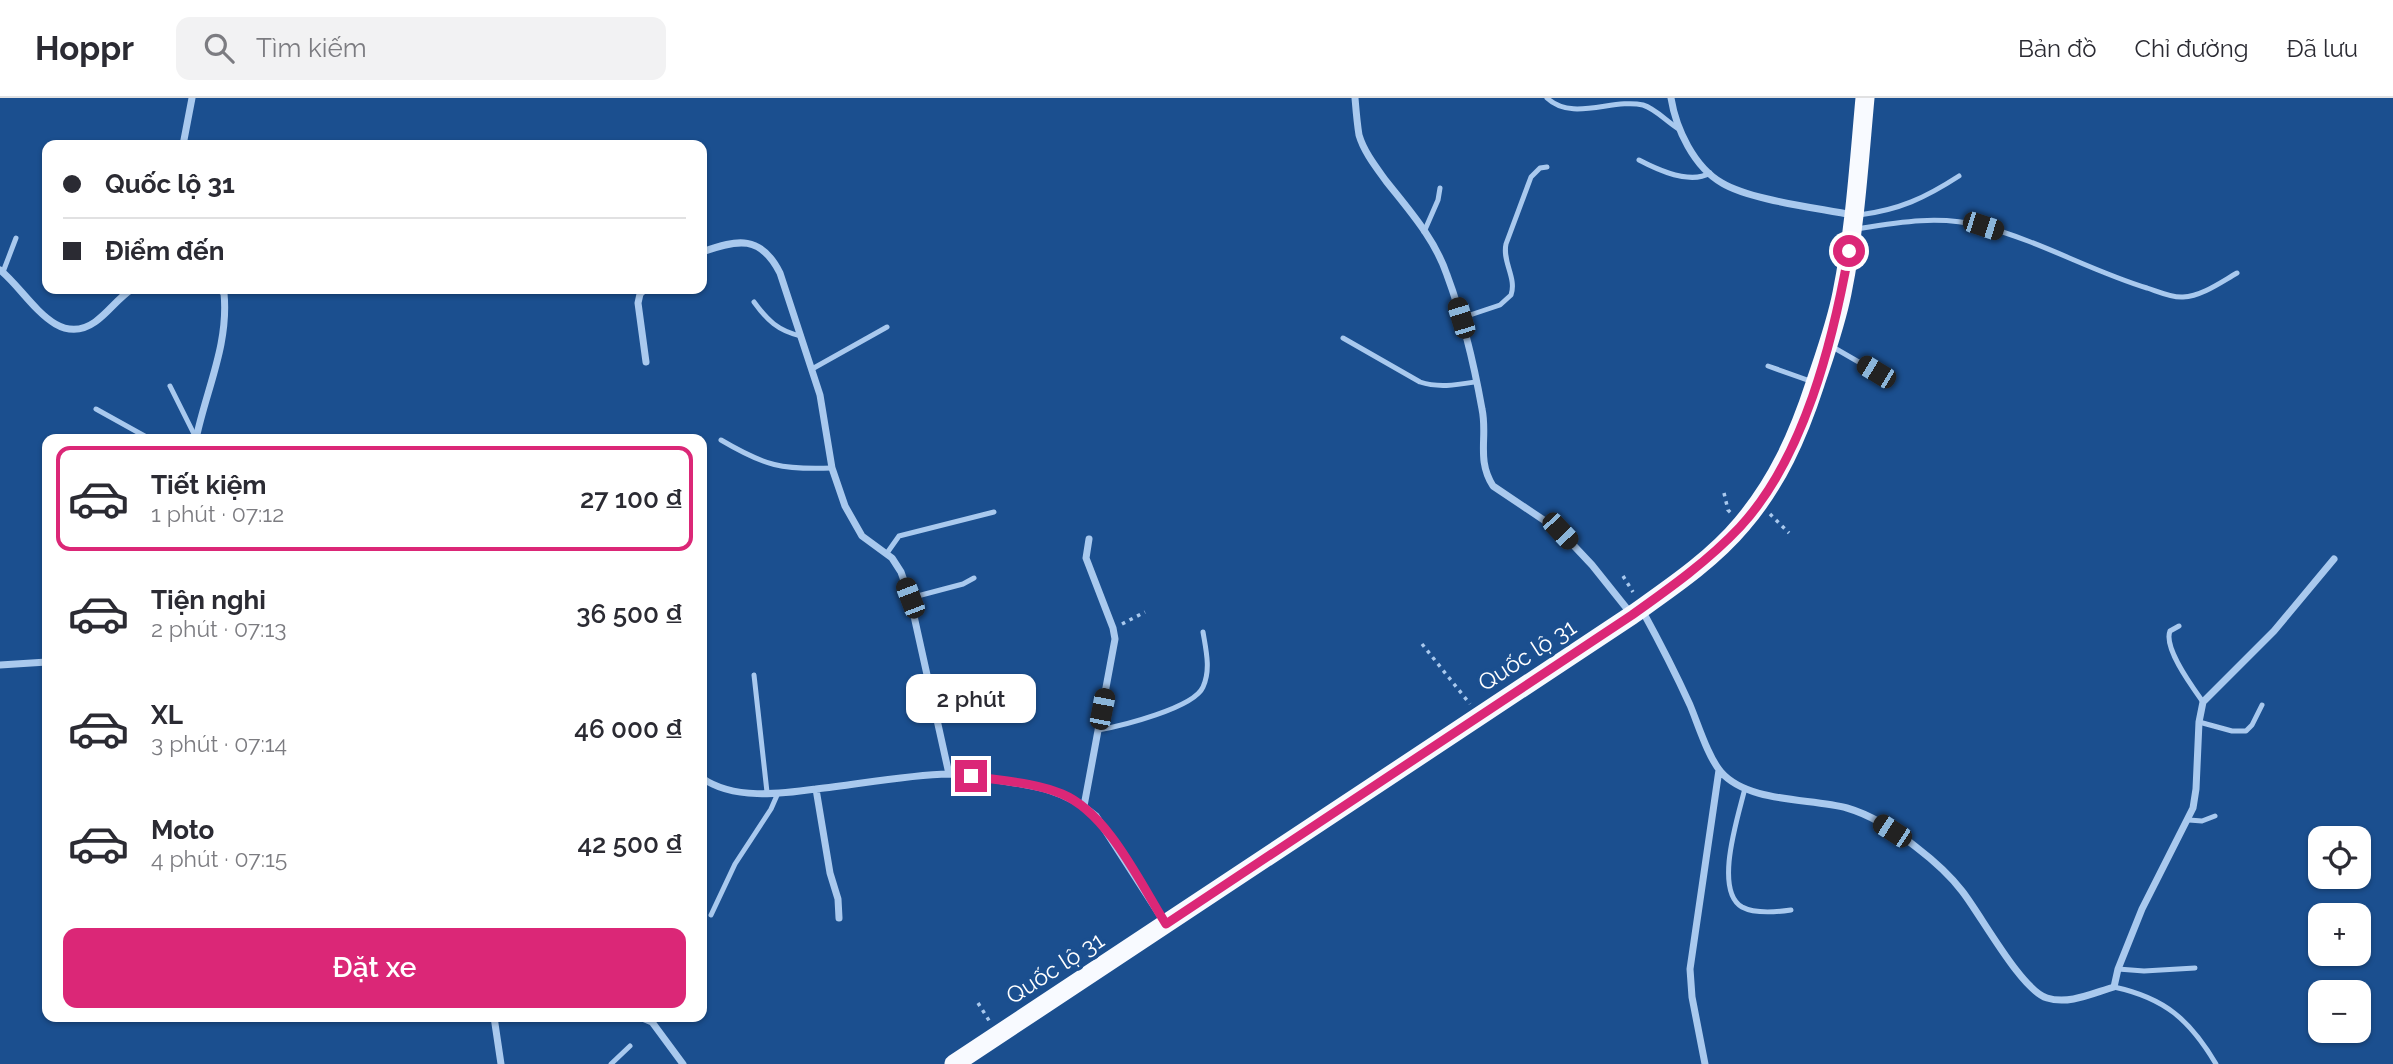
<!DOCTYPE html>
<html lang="vi">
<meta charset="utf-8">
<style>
:root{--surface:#fff;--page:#f2f2f3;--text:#2b2b33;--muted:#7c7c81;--line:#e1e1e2;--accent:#db2777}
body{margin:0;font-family:Raleway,sans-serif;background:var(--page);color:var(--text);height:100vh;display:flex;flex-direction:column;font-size:26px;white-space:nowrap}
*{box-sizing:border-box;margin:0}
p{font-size:23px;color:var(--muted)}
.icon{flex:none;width:38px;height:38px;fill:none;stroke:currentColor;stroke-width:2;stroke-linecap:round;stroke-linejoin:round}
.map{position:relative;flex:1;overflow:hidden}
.sheet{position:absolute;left:42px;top:336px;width:665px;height:588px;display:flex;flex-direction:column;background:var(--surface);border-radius:14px;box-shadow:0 2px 5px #0004}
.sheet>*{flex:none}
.hud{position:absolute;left:42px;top:42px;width:665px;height:154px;border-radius:14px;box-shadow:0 2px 5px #0004;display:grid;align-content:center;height:154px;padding:0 21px;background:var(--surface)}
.buttons{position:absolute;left:2308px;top:728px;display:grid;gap:14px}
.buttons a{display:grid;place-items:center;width:63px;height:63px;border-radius:14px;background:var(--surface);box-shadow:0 2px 5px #0004;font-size:35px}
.end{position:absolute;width:32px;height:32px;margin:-16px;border:9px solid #db2777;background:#fff;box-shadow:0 0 0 4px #fff}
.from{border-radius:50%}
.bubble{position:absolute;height:49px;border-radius:14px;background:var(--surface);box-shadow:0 2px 5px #0004;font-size:23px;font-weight:600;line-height:49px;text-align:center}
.car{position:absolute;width:21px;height:42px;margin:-21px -10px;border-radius:9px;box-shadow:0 0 5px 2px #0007;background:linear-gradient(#222 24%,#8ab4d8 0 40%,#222 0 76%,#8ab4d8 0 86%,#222 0)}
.hud b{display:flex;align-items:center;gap:24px;height:66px;font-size:26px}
.hud b+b{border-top:2px solid var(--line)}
.hud i{width:18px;height:18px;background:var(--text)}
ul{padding:12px 0 0;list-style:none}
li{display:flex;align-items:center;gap:21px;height:105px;margin:0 14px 10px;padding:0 7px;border:4px solid transparent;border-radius:14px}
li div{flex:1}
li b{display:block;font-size:26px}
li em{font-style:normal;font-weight:600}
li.active{border-color:var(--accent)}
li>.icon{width:63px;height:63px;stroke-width:1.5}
.action{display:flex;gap:14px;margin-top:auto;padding:14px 21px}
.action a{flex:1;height:80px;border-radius:14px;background:var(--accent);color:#fff;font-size:28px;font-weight:600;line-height:80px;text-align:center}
header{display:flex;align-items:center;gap:42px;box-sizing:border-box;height:98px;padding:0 35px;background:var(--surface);border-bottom:2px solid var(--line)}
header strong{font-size:33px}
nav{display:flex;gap:38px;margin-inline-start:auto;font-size:24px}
.search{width:490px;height:63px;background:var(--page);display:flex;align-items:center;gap:18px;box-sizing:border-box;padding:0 24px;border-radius:14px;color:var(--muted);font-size:26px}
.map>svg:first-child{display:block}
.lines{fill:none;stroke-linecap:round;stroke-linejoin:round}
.path{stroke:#a9c9ee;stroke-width:3.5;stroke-dasharray:3.5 5;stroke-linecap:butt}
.service{stroke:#a9c9ee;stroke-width:5}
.minor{stroke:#a9c9ee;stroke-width:7}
.trunk{stroke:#f8faff;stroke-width:19}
.route{stroke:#db2777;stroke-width:9}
.labels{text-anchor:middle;stroke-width:7;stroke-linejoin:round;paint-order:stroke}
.street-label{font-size:23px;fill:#fff;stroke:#1b4f8f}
</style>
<header>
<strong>Hoppr</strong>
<div class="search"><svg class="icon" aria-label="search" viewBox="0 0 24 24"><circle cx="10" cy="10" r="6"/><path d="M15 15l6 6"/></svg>Tìm kiếm</div>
<nav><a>Bản đồ</a><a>Chỉ đường</a><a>Đã lưu</a></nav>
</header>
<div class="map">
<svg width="2393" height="966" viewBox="0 0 2393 966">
<rect width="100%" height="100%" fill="#1b4f8f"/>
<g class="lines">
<path class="path" d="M1724,395L1728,412L1731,415
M1770,416L1789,435
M1623,478L1633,494
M1122,526L1145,514
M1422,546L1470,606
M978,905L990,924"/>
<path class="service" d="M1547,0C1572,24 1613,0 1643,7C1656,11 1667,24 1679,31
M1639,62C1658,72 1690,87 1710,75
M1859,117C1899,112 1925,100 1959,78
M1856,131C1899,124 1939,117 1982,128C2040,143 2091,173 2147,190C2159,194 2172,200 2183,199C2202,198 2221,184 2237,175
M1424,134L1438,102L1440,90
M3,174L16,140
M754,204C767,222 778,233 801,238
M1461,220L1500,207L1511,197C1517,180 1502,164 1506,146L1531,79L1540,70L1547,69
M1343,240L1420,284C1438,290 1456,287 1475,284
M1831,248L1876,274
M1768,268L1813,284
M812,271L887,229
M170,288L196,340
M96,311L150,341
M721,342C765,368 782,372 832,370
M887,455L899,438L994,414
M910,500L963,486L974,480
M2179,528L2170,533C2163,550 2193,590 2203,604
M754,577L767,694
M2199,624L2232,633H2246L2252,627L2262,607
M1098,632C1121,628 1194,610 1203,589C1211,572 1206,552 1203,534
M1745,690C1739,716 1713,792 1742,809C1755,816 1777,814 1791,812
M2189,722L2202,723L2215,718
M711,817L735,766L771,711L778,695
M2118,871L2144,873L2195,870
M2114,889C2165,900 2190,922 2216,966
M611,966L630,948"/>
<path class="minor" d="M1355,0C1356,12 1357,25 1359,37C1364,54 1376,69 1386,83C1409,112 1435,141 1447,177C1463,220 1474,266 1482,311C1488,339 1476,361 1493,388L1560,433L1592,467L1632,517
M1671,0C1676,31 1694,69 1722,85C1750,102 1818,110 1852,117
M183,47L192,0
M702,154C738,141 761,137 780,175L820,297L832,370L845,408L862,438L892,460L901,474L910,500L949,676
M0,172C27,193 55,252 95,224C109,214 118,200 132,191
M645,191L640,196L638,205L646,264
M196,341C206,292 229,247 224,195L219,191
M1642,512C1659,543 1675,574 1690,607C1698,626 1708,659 1721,674C1748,705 1810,700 1847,710C1871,717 1896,733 1916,749C1933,762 1949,776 1962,793C1981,817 2021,892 2047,900C2069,907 2093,895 2114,889L2118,871L2142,811L2193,710L2196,691L2199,624L2203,604L2274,533L2334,461
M0,567L47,564
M702,680C733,702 780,696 816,691C860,686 906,677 949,676C966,676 981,680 997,682C1037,688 1065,692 1096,718L1165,825
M816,691L830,775L838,801L839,820
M1084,708L1115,541L1113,530L1086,460L1089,441
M494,919L501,966
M640,919L652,924L683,966
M1705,966L1692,899L1690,871L1719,672"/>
<path class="trunk" d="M954,966L1632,517C1670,490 1712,462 1742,426C1777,385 1798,338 1815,286C1825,256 1836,226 1842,195C1855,131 1859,65 1865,0"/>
</g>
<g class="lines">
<path class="route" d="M971,678C1001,683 1034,684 1062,696C1108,715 1140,785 1166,826L1632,517C1670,490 1708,463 1740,429C1804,360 1833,243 1849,153"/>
</g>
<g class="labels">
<g class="street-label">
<text transform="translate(1527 557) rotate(-33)" y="8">Quốc lộ 31</text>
<text transform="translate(1055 870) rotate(-33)" y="8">Quốc lộ 31</text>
</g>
</g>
</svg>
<div class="buttons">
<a><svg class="icon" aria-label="locate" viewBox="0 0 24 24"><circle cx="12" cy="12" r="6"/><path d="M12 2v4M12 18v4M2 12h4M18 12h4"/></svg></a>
<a>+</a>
<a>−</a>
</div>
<i class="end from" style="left:1849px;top:153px"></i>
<i class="end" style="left:971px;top:678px"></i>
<div class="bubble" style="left:906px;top:576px;width:130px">2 phút</div>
<i class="car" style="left:1983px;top:128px;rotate:108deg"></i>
<i class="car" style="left:1461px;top:220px;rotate:343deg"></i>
<i class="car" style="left:1876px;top:274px;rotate:301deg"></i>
<i class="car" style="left:1560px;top:433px;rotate:137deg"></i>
<i class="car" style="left:910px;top:500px;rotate:339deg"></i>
<i class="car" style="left:1102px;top:611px;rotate:11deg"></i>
<i class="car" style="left:1892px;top:733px;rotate:303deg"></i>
<div class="hud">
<b><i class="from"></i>Quốc lộ 31</b>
<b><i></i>Điểm đến</b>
</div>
<section class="sheet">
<ul>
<li class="active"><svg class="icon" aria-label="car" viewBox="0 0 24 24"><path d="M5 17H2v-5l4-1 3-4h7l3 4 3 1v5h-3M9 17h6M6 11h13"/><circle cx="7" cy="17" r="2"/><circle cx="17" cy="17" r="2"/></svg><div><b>Tiết kiệm</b><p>1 phút · 07:12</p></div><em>27 100 ₫</em></li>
<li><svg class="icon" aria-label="car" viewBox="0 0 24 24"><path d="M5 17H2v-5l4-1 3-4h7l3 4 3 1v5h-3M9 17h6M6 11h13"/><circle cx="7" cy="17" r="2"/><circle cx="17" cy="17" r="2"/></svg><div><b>Tiện nghi</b><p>2 phút · 07:13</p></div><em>36 500 ₫</em></li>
<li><svg class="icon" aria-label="car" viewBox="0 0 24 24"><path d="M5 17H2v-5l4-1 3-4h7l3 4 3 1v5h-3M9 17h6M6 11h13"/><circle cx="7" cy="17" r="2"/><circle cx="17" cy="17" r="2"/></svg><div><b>XL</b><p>3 phút · 07:14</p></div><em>46 000 ₫</em></li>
<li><svg class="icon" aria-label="car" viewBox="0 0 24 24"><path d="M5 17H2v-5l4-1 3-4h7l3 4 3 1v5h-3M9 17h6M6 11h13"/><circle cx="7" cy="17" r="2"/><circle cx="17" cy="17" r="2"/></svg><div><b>Moto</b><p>4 phút · 07:15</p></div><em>42 500 ₫</em></li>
</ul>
<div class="action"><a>Đặt xe</a></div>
</section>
</div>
